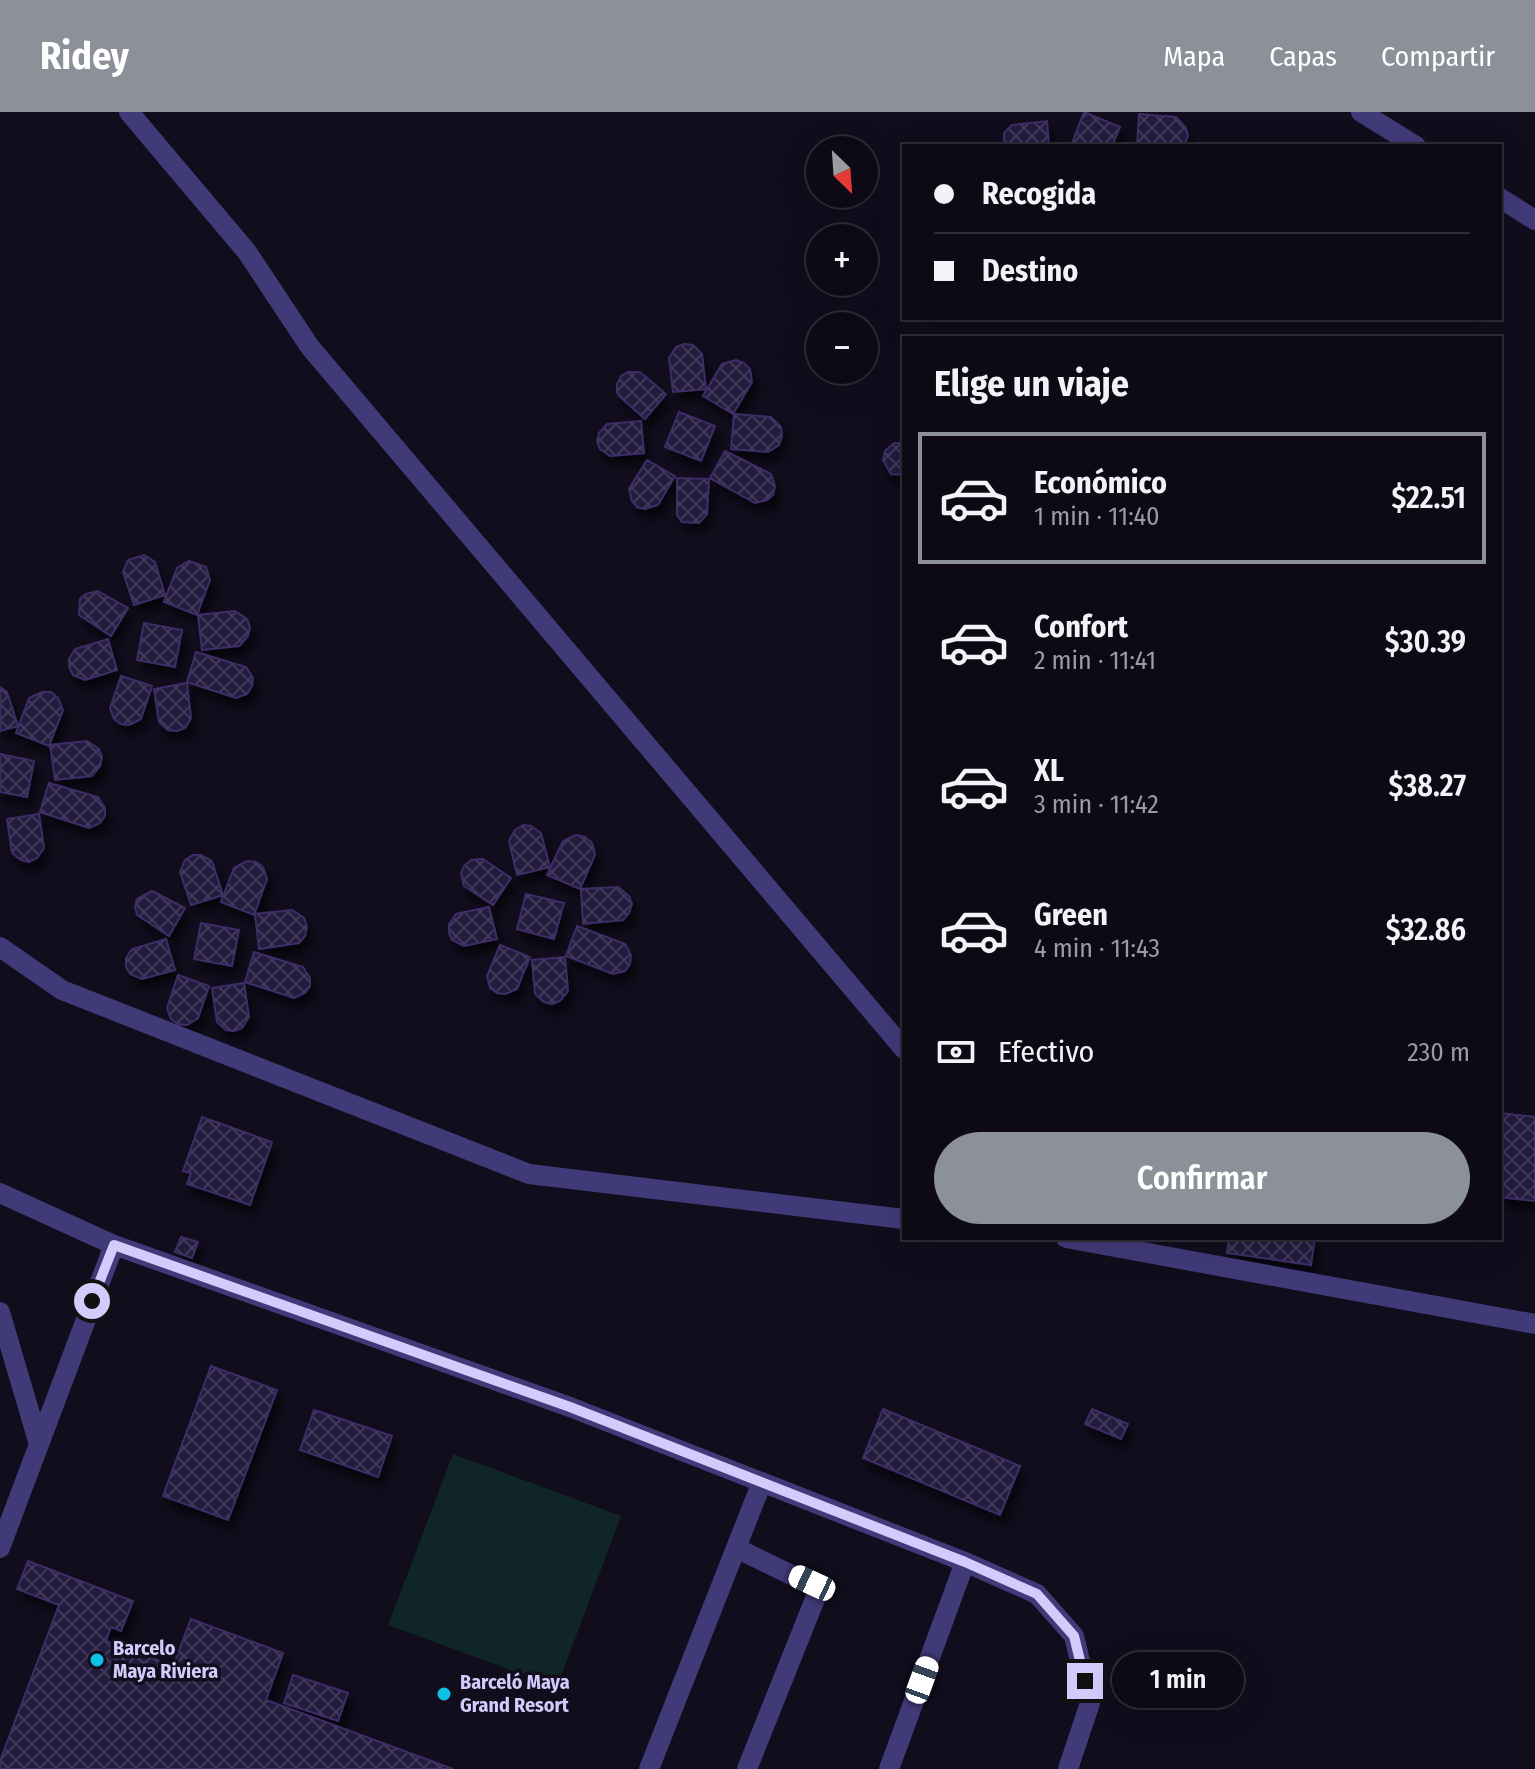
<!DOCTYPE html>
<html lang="es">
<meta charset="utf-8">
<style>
:root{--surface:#0d0a16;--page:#1b1823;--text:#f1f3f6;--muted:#9a9aa1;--line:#2d2b35;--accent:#8c9099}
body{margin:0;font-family:"Fira Sans Condensed",sans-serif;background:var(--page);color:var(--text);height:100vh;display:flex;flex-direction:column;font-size:30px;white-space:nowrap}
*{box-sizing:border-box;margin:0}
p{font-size:26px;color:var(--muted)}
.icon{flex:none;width:44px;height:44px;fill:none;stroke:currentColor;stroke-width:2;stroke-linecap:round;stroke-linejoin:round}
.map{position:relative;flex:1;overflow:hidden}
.side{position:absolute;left:902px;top:224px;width:600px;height:904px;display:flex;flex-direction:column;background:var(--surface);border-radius:0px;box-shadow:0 8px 32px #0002,0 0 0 2px var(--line)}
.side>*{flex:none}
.hud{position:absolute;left:902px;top:32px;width:600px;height:176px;border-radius:0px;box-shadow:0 8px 32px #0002,0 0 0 2px var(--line);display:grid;align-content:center;height:176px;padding:0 32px;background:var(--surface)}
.needle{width:52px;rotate:155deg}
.tools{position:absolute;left:806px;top:24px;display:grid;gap:16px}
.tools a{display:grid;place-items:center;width:72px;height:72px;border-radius:50%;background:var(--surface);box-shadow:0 8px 32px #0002,0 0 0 2px var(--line);font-size:40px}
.end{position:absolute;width:36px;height:36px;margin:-18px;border:10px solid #d4cbfc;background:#111;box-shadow:0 0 0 4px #111}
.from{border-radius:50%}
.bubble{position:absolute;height:56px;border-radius:28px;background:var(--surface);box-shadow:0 8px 32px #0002,0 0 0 2px var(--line);font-size:26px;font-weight:600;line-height:56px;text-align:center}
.car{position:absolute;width:24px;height:48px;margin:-24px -12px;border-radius:10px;box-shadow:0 0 6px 2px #0007;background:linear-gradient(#fff 24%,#345 0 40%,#fff 0 76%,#345 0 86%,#fff 0)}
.hud b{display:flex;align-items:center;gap:28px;height:76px;font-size:30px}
.hud b+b{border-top:2px solid var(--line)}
.hud i{width:20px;height:20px;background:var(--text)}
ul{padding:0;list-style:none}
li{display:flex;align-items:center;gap:24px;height:132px;margin:0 16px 12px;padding:0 16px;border:4px solid transparent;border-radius:0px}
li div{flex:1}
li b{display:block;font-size:30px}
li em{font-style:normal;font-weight:600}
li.current{border-color:var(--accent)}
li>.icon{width:72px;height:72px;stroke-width:1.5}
h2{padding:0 32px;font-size:36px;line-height:96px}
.pay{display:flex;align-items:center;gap:20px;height:88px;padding:0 32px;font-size:30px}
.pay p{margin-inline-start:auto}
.button{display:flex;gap:16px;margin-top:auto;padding:16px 32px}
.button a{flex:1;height:92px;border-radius:48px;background:var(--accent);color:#fff;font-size:32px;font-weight:600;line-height:92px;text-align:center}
header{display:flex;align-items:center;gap:48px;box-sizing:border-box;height:112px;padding:0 40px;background:var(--accent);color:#fff}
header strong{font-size:38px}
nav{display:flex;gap:44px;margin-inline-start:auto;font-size:28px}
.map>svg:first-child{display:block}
.green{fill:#102526}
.building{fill:url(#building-cross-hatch);stroke:#3d2d67;stroke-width:2;filter:url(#shadow)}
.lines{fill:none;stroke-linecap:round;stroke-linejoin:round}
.minor{stroke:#413a79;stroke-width:20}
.route{stroke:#d4cbfc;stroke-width:10}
.poi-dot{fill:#0dc1e7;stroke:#110d1d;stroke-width:3}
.labels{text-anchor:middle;stroke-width:7;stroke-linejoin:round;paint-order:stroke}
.poi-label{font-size:20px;font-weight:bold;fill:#d4cbfc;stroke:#110d1d;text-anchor:start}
</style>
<header>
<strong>Ridey</strong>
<nav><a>Mapa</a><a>Capas</a><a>Compartir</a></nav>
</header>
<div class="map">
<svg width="1535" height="1657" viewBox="0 0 1535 1657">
<defs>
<pattern id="building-cross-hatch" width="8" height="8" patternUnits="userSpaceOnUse" patternTransform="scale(2)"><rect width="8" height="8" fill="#231a3d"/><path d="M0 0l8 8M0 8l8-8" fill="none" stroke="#423a5a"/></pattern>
<filter id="shadow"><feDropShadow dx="5" dy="9" stdDeviation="4" flood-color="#0009"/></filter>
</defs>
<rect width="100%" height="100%" fill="#110d1d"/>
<path class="green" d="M453,1342L621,1404L557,1575L388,1513Z"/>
<path class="building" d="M1084,0L1120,15L1112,34H1071Z
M1139,2L1176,5L1186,16L1188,24L1184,33L1137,34Z
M1047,9L1049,34H1004V21L1012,13Z
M684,232L693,233L702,242L706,277L673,280L669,246L676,235Z
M736,248L744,251L750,257L752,270L733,302L703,284L722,252Z
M628,260H640L666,282L645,307L619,284L617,280V272L621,264Z
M679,300L715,314L701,349L665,335Z
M734,302L771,305L781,315L782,324L779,333L768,340L731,337Z
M641,309L644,341L610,344L600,337L597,329L599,321L607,312Z
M894,331H904V363L891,362L883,348L885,339Z
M725,339L771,362L775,374L773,383L767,388L755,391L710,366Z
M647,348L675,364L658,393L645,397L637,395L632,389L629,377Z
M677,366L709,367L707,402L699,411L682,410L677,403Z
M144,443L155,450L165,483L134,493L123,460L128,448Z
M189,449L206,455L210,468L197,503L164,490L177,456Z
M98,479L128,496L111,524L79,503L80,487L86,482Z
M235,499L247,507L250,515L248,524L242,531L239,534L202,538L198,503Z
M144,511L182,518L175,555L137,548Z
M108,527L117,558L85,568L73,563L69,555V547L75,537Z
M196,540L246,555L253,566L252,574L247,582L236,586L187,570Z
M121,564L152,574L141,607L129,613L121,612L114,607L110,596Z
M187,571L191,606L185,616L177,619L168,618L159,610L154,577Z
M0,575L7,580L18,614L0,619Z
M42,580H51L58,586L63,598L49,634L16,621L29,586Z
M87,629L99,637L102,645L100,654L92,664L55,668L50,633Z
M0,642L34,649L27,685L0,680Z
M49,671L98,685L105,696V704L100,711L89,716L40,700Z
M39,702L44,736L37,746L29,750L21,748L12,741L7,707Z
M523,713L531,714L541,721L550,755L517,763L509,729L515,718Z
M576,723L585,725L592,731L595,743L580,777L547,763L563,729Z
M193,743H201L212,749L223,783L191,793L180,760L185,748Z
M479,747H483L511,766L493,793L464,774L463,770L461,761L464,754L471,748Z
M247,749L256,750L263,755L267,767L254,803L221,790L234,756Z
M618,775L629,784L632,792L629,801L623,808L583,812L581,777Z
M152,779L185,796L169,824L137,803L135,795L137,787Z
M526,782L564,791L554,827L517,817Z
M489,795L497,827L464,834L452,828L449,821V812L456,802Z
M292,798L304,806L307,815L305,824L299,831L259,837L255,802Z
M201,811L239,818L232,854L194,847Z
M577,814L625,832L631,843L630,852L625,859L613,862L566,844Z
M166,827L175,858L142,867L130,862L126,855V846L132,837Z
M500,833L530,845L517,877L505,882L497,881L490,876L487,864Z
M254,840L303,855L310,866V874L305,881L294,886L245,870Z
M565,845L568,879L560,889L552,892L544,890L535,882L532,848Z
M178,863L209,874L198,906L187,913L178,912L171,907L167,896Z
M244,871L249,905L242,916L234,919L226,918L217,910L212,876Z
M1500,1001L1535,1005V1089L1500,1085Z
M202,1005L272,1030L250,1093L187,1072L191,1061L183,1059Z
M181,1125L198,1130L192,1146L175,1140Z
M1229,1126H1315L1311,1153L1227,1141Z
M211,1254L277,1278L228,1408L163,1384Z
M883,1297L1020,1354L1000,1403L863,1346Z
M1092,1297L1128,1312L1121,1327L1085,1312Z
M314,1298L392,1324L378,1365L300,1338Z
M28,1449L133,1489L121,1519L111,1515L106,1529L173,1554L191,1507L283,1541L266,1588L453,1657H0V1649L59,1493L17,1477Z
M293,1563L348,1581L338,1609L284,1591Z"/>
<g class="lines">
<path class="minor" d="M129,0L247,140L310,235L904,937
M1361,0L1416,34
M1500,86L1535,108
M0,835L62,878L529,1062L904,1107
M0,1081L114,1133L570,1295L965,1450L1037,1482L1074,1524L1090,1591L1068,1657
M1066,1126L1535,1212
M0,1200L38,1329
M0,1436L114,1133
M736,1436L816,1475L817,1482L747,1657
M649,1657L762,1370
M889,1657L965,1450"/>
</g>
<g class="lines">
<path class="route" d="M92,1189L114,1133L570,1295L965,1450L1037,1482L1074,1524L1085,1569"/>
</g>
<g class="poi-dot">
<circle cx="97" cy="1548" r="8"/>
<circle cx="444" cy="1582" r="8"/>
</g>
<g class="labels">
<g class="poi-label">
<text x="113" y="1543">Barcelo<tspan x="113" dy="23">Maya Riviera</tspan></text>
<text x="460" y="1577">Barceló Maya<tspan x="460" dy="23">Grand Resort</tspan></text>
</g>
</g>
</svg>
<div class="tools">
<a><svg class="needle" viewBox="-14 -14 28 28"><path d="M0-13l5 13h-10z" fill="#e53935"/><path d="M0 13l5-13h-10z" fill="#9a9aa1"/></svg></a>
<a>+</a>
<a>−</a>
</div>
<i class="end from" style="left:92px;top:1189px"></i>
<i class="end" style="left:1085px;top:1569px"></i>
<div class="bubble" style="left:1112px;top:1540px;width:132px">1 min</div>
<i class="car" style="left:812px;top:1471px;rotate:295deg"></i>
<i class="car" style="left:922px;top:1568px;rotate:20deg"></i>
<div class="hud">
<b><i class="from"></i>Recogida</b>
<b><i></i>Destino</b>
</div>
<section class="side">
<h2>Elige un viaje</h2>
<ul>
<li class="current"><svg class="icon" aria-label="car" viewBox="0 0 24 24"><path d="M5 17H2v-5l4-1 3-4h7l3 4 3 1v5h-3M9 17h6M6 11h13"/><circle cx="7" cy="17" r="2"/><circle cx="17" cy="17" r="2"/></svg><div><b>Económico</b><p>1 min · 11:40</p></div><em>$22.51</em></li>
<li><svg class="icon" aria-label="car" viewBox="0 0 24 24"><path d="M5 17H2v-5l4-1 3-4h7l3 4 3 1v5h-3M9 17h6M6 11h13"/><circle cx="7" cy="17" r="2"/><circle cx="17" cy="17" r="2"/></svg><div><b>Confort</b><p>2 min · 11:41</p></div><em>$30.39</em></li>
<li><svg class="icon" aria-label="car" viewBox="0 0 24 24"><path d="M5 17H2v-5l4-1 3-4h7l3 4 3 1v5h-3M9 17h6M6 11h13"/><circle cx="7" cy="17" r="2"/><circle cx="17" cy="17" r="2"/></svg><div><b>XL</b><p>3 min · 11:42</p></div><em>$38.27</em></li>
<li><svg class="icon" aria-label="car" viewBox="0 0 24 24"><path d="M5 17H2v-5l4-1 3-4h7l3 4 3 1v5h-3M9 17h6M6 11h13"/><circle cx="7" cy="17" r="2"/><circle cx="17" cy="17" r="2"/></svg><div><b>Green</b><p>4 min · 11:43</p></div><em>$32.86</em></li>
</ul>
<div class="pay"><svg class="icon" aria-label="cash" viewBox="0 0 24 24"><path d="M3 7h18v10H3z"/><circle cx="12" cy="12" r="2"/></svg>Efectivo<p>230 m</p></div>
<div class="button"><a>Confirmar</a></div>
</section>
</div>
